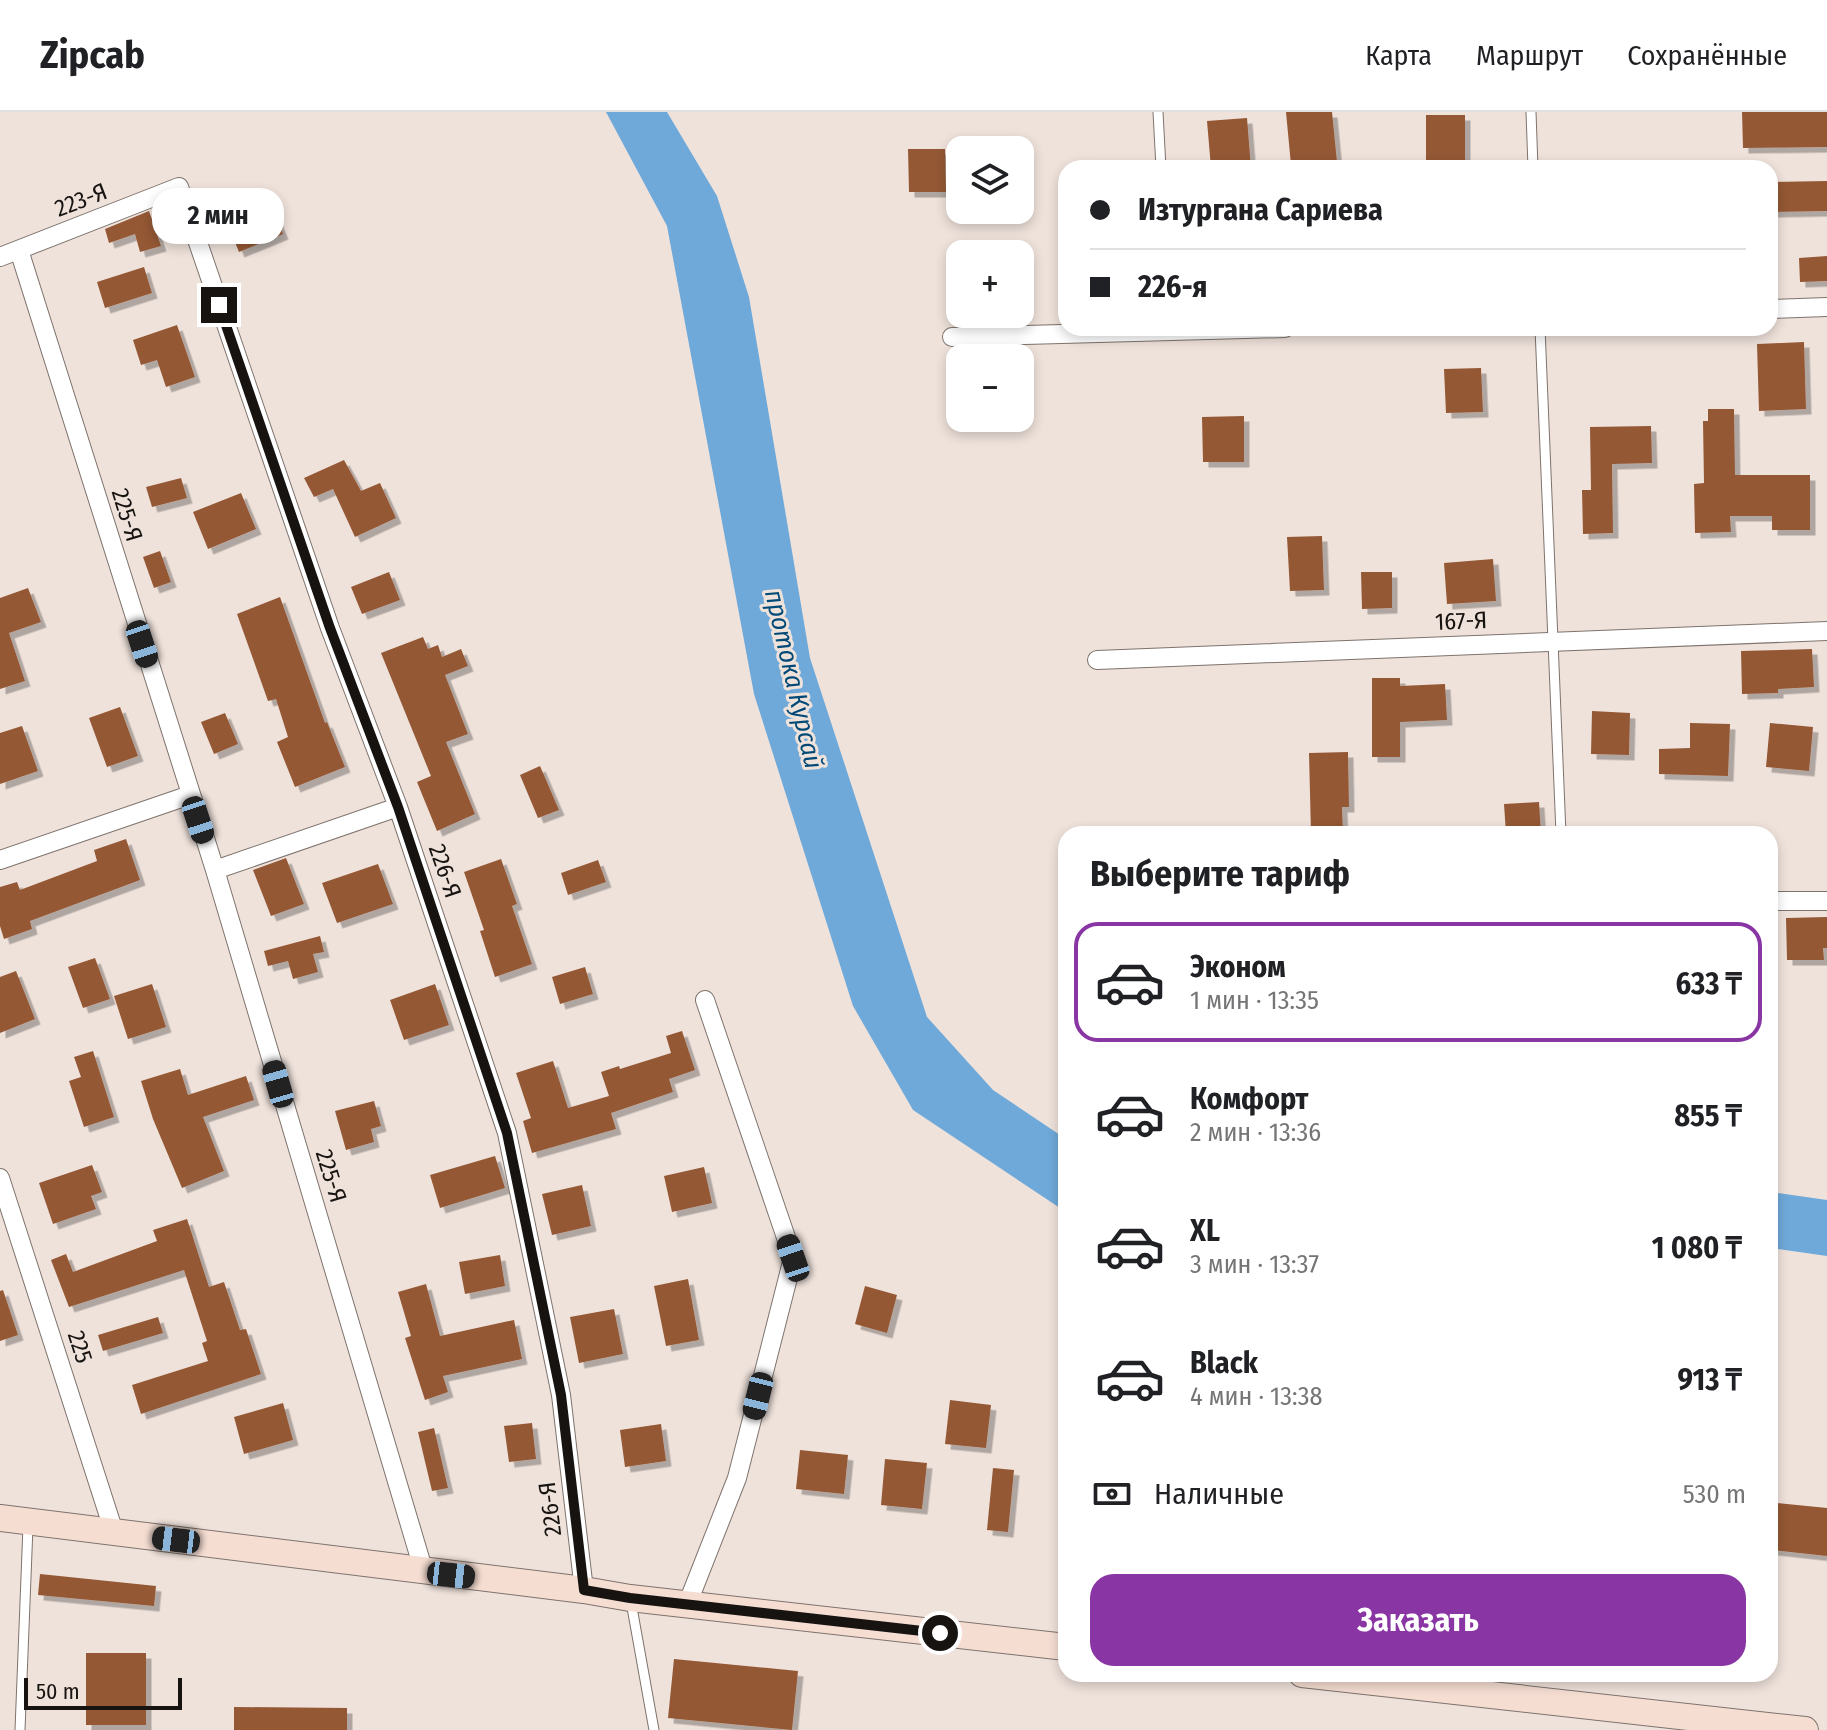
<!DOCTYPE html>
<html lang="ru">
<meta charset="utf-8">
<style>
:root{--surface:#fff;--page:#f6f6f6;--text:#202124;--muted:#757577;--line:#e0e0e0;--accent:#8935a3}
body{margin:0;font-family:"Fira Sans Condensed",sans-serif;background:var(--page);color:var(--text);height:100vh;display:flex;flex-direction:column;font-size:30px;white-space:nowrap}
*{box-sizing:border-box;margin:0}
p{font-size:26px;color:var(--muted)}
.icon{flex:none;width:44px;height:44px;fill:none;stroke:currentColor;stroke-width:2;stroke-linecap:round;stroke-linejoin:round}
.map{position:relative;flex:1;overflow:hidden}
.panel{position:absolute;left:1058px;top:714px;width:720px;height:856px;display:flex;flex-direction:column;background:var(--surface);border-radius:24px;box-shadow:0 4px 12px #0003}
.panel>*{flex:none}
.hud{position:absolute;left:1058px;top:48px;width:720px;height:176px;border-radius:24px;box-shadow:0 4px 12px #0003;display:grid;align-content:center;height:176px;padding:0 32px;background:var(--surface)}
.fabs{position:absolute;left:946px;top:24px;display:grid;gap:16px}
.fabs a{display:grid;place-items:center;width:88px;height:88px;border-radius:16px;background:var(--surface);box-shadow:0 4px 12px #0003;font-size:40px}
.scale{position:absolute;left:24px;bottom:20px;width:158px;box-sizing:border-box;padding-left:8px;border:4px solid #171311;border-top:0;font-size:22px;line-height:28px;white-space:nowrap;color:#171311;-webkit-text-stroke:6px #efe2db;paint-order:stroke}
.end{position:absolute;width:36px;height:36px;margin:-18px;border:10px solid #171311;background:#fff;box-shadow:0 0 0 4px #fff}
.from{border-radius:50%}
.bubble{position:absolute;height:56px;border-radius:24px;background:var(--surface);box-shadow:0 4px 12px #0003;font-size:26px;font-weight:700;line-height:56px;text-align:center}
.car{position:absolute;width:24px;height:48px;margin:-24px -12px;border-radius:10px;box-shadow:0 0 6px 2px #0007;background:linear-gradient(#222 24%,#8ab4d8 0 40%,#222 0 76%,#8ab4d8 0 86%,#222 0)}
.hud b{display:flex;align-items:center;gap:28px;height:76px;font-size:30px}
.hud b+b{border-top:2px solid var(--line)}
.hud i{width:20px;height:20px;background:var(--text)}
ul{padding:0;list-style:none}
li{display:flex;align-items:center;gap:24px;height:120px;margin:0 16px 12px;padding:0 16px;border:4px solid transparent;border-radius:24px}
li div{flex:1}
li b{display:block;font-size:30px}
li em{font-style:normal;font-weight:700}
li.selected{border-color:var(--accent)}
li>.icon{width:72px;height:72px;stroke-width:1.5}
h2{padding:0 32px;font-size:36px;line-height:96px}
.pay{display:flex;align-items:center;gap:20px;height:88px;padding:0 32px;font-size:30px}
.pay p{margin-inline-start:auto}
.cta{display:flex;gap:16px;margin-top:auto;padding:16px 32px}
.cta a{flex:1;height:92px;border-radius:24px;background:var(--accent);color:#fff;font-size:32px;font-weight:700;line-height:92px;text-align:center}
header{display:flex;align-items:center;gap:48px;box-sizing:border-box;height:112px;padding:0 40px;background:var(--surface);border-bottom:2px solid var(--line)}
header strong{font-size:38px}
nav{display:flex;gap:44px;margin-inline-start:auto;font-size:28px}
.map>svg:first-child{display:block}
.water{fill:#6fa9d9}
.building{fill:#945836;filter:url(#shadow)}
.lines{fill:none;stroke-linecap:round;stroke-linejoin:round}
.lane-casing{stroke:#7e736d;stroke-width:11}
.street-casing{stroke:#7e736d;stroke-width:20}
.secondary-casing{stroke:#7e736d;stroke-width:28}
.lane{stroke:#fff;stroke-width:9}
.street{stroke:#fff;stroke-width:18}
.secondary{stroke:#f5ddd2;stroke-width:26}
.route{stroke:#171311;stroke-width:10}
.labels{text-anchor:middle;stroke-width:6;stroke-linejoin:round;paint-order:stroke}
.street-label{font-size:24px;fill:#171311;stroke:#efe2db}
.water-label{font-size:26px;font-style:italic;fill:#014a77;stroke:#efe2db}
</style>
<header>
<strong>Zipcab</strong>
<nav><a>Карта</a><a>Маршрут</a><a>Сохранённые</a></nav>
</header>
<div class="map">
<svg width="1827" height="1618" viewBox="0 0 1827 1618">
<defs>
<filter id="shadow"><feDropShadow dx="5.5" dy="5.5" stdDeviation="0" flood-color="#0004"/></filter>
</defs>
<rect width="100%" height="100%" fill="#efe2db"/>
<path class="water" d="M606,0H667L717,84L749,185L810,546L927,905L993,978L1066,1027V1100L913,998L853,894L754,582L667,114Z
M1770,1080L1827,1088V1144L1770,1136Z"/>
<path class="building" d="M1286,0H1332L1337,50L1291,53Z
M1742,0H1827V35L1743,36Z
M1426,3H1465V50L1426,51Z
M1247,6L1251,56H1211L1207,9Z
M908,37H945L946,80H909Z
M1827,69V99L1770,100V70Z
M267,83L283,122L239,140L223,101Z
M149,99L161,134L140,140L135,122L109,131L105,117Z
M1827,144V169L1800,170L1799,146Z
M144,155L152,181L105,196L97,170Z
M177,213L195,265L166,275L157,248L141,253L133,228Z
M1804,230L1806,297L1759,299L1757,232Z
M1481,256L1483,300L1446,301L1444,257Z
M1708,297H1734L1735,363H1810V418H1772V404H1730L1731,420L1695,421L1694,372L1704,371L1703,309H1708Z
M1244,304V350H1203L1202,305Z
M1651,314L1652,351L1612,352L1613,421L1583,422L1582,378H1591L1590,315Z
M344,348L361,379L380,371L396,406L355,425L333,377L314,385L304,366Z
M181,366L187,386L152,395L146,375Z
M241,381L256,417L208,437L193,400Z
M1322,424L1324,478L1290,479L1287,425Z
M160,439L171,470L154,476L143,445Z
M1493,447L1496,489L1447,492L1444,451Z
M389,460L400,488L362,502L351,475Z
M1361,460H1392V496L1362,497Z
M28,476L41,510L9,521L25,569L0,577V486Z
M280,485L325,611L327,610L345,655L295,675L277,630L288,625L276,587L268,589L237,502Z
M423,525L428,537L438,533L442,545L461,537L468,554L445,563L468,622L446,630L475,702L437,719L417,670L431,664L381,541Z
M1812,537L1814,575L1778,577V581L1742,582L1741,539Z
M1372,566H1400V574L1445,572L1447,608L1400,610V645H1372Z
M120,595L138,644L107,655L89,606Z
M1592,599L1630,601L1629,643L1591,642Z
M225,601L238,632L214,642L201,610Z
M1690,611L1730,612L1728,664L1659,662V637L1690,636Z
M1770,611L1813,615L1809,659L1766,655Z
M22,614L38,659L0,672V621Z
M1348,640L1349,695H1342L1343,722H1311L1309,641Z
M540,654L559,698L538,706L520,663Z
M1539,690L1541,722H1506L1504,692Z
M126,727L140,768L30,809L32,817L4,827L0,814V775L17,770L20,778L97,749L94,738Z
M286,746L304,792L271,804L253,758Z
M501,747L517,792L512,794L532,852L495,865L480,819L484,818L464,760Z
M598,748L606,770L568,783L561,761Z
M378,752L393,792L337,811L322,771Z
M1827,805V836H1823L1824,848H1787L1786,806Z
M320,824L324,840L313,842L318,860L293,867L288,849L268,854L264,839Z
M95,846L110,887L83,896L68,855Z
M585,855L593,882L560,892L552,865Z
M16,859L35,907L0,921V865Z
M152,872L166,915L128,927L114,884Z
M435,872L449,913L404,928L390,888Z
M682,919L695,958L669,967L673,980L611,1001L616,1017L532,1041L523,1009L531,1006L516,961L553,949L568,996L609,984L601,960L619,954L620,957L671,941L666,924Z
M93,939L114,1005L84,1015L69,969L81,965L74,945Z
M180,957L188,983L246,964L254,988L203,1005L224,1059L182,1076L153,1007L141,969Z
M374,989L381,1014L371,1017L374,1030L346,1038L335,999Z
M495,1044L505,1076L440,1096L430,1063Z
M92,1053L102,1080L91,1084L96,1097L53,1112L39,1071Z
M704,1055L712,1091L672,1100L664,1064Z
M582,1073L591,1114L552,1123L542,1082Z
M187,1107L209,1175L224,1170L240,1218L246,1217L261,1262L141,1302L132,1273L208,1249L202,1231L207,1229L184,1158L69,1195L51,1148L66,1142L73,1160L157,1129L153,1118Z
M500,1143L505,1174L465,1182L459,1150Z
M688,1167L699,1228L666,1234L654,1174Z
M426,1172L440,1224L514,1208L522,1247L443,1264L448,1280L425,1288L405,1226L411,1224L398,1180Z
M865,1174L897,1183L887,1221L855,1212Z
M3,1178L18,1223L0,1229V1179Z
M614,1197L623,1242L579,1251L570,1205Z
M158,1205L163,1221L103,1239L98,1223Z
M950,1288L991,1293L986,1336L945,1332Z
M283,1291L293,1328L244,1342L234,1305Z
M532,1311L536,1347L509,1350L504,1314Z
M661,1312L666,1349L625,1355L620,1318Z
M434,1316L448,1376L432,1379L418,1320Z
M800,1338L848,1343L844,1382L796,1377Z
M885,1347L927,1351L922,1397L881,1393Z
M993,1356L1014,1358L1008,1420L987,1418Z
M1777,1391L1827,1396V1444L1772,1438Z
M40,1462L156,1474L154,1494L38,1483Z
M86,1541H146V1613H86Z
M674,1547L798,1559L792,1618L668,1606Z
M234,1595L347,1596V1618H234Z"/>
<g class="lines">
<defs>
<path id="lane" d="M1158,0L1161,56
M1531,0L1533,56
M1540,216L1561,722
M631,1490L654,1618
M20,1618L28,1414"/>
<path id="street" d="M19,138L215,758L424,1460
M0,145L179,75L330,516L398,695L507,1021L561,1283L584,1478
M1770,197L1827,195
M952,225L1285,216
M1097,548L1827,519
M0,748L190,683
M215,758L398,695
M1770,789H1827
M0,1066L114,1420
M687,1493L737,1366L793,1146L705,888"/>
<path id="secondary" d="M0,1406L584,1478L630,1486L1066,1535
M1302,1562L1805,1618"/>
</defs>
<use href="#lane" class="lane-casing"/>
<use href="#street" class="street-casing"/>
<use href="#secondary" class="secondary-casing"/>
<use href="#lane" class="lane"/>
<use href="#street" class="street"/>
<use href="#secondary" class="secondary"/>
</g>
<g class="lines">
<path class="route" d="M219,193L330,516L398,695L507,1021L561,1283L584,1478L630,1486L940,1521"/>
</g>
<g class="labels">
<g class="street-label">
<text transform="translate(81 88) rotate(-21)" y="8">223-Я</text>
<text transform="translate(127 403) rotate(73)" y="8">225-Я</text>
<text transform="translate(1461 509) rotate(-2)" y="8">167-Я</text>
<text transform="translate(445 759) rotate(71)" y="8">226-Я</text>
<text transform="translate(331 1064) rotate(73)" y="8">225-Я</text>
<text transform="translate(80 1235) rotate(72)" y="8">225</text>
<text transform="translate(550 1397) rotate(-97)" y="8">226-Я</text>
</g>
<g class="water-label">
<text transform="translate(794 567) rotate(77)" y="9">протока Курсай</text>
</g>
</g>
</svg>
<div class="fabs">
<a><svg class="icon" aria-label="layers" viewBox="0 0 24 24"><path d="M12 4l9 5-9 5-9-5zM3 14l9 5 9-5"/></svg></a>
<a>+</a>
<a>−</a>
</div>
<div class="scale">50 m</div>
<i class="end from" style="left:940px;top:1521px"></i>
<i class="end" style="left:219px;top:193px"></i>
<div class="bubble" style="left:152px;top:76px;width:132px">2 мин</div>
<i class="car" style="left:142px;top:532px;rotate:162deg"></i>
<i class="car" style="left:198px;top:708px;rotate:162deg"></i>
<i class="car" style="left:278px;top:972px;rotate:344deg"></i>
<i class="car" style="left:793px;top:1146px;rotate:341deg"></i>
<i class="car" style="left:758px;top:1284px;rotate:194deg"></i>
<i class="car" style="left:176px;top:1428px;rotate:277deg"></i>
<i class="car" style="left:451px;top:1463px;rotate:96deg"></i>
<div class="hud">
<b><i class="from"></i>Изтургана Сариева</b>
<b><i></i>226-я</b>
</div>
<section class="panel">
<h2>Выберите тариф</h2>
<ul>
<li class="selected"><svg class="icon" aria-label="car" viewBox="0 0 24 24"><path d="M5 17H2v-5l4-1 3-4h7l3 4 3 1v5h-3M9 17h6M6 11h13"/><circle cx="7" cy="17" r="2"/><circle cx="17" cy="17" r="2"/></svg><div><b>Эконом</b><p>1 мин · 13:35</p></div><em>633 ₸</em></li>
<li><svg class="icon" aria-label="car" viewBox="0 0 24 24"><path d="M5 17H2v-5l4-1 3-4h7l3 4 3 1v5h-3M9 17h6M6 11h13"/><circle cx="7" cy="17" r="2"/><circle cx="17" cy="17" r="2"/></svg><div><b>Комфорт</b><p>2 мин · 13:36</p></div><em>855 ₸</em></li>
<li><svg class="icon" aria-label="car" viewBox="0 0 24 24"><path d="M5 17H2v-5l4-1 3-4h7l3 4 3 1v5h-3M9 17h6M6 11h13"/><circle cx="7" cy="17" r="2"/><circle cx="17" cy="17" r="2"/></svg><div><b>XL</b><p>3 мин · 13:37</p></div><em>1 080 ₸</em></li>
<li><svg class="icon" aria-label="car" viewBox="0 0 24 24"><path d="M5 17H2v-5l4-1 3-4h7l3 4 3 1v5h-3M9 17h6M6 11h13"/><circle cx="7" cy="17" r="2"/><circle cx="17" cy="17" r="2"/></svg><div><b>Black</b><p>4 мин · 13:38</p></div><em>913 ₸</em></li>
</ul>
<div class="pay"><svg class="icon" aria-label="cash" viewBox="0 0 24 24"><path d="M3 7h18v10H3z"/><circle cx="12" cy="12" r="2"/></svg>Наличные<p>530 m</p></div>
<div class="cta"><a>Заказать</a></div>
</section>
</div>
